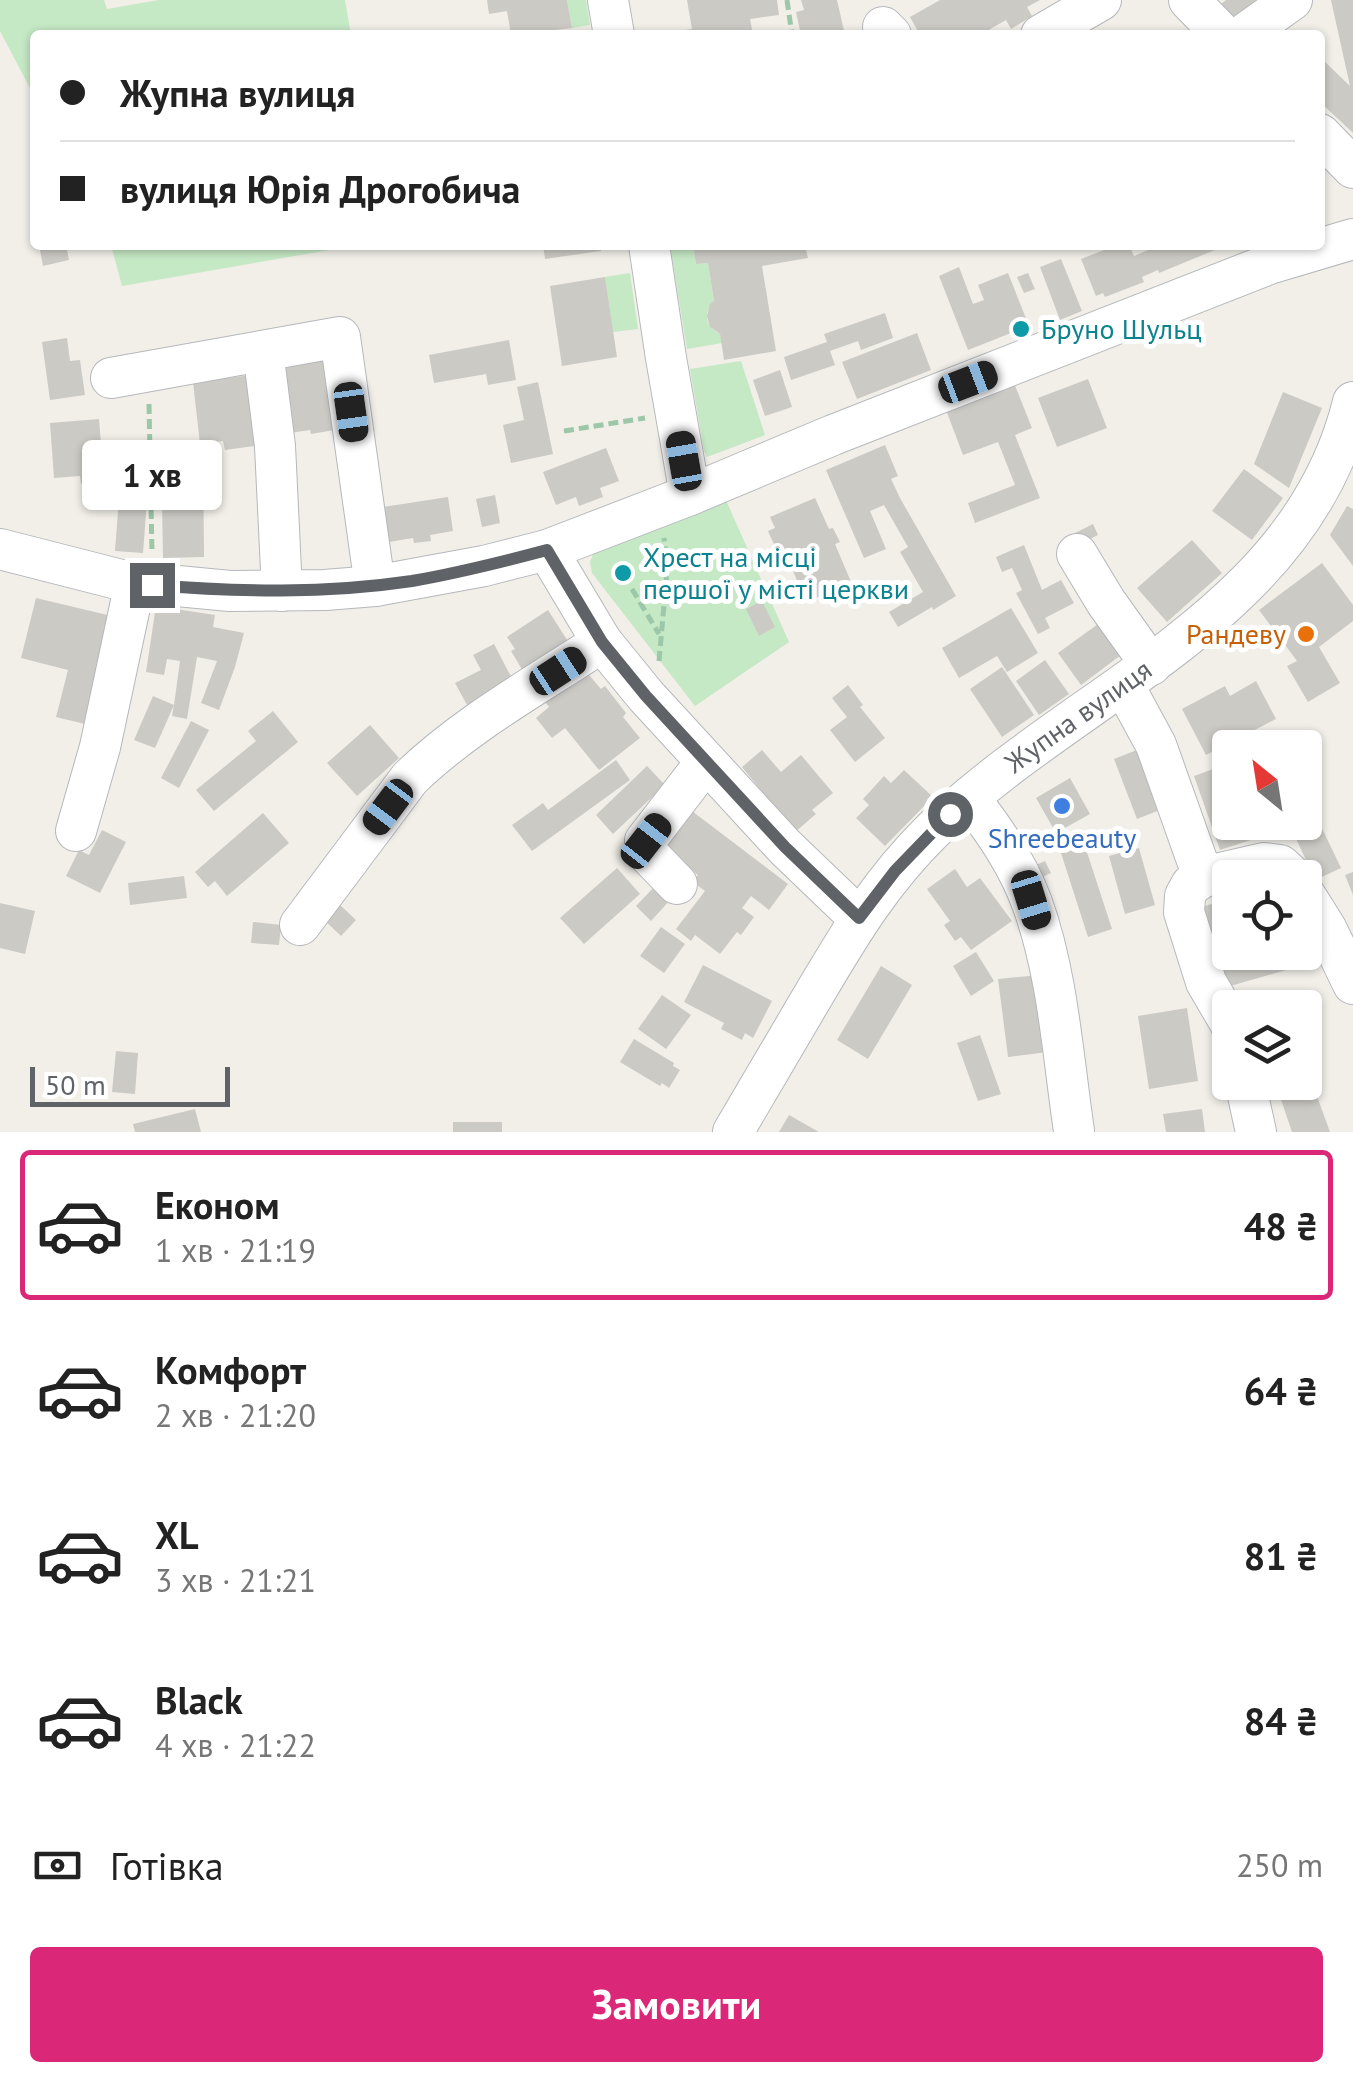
<!DOCTYPE html>
<html lang="uk">
<meta charset="utf-8">
<style>
:root{--surface:#fff;--page:#f2f2f2;--text:#222;--muted:#767676;--line:#e0e0e0;--accent:#db2777}
body{margin:0;font-family:"PT Sans",sans-serif;background:var(--page);color:var(--text);height:100vh;display:flex;flex-direction:column;font-size:38px;white-space:nowrap}
*{box-sizing:border-box;margin:0}
p{font-size:32px;color:var(--muted)}
.icon{flex:none;width:55px;height:55px;fill:none;stroke:currentColor;stroke-width:2;stroke-linecap:round;stroke-linejoin:round}
.map{position:relative;height:1132px;overflow:hidden}
.sheet{display:flex;flex-direction:column;background:var(--surface);flex:1}
.sheet>*{flex:none}
.guide{position:absolute;left:30px;top:30px;width:1295px;height:220px;border-radius:10px;box-shadow:0 2px 8px #0004;display:grid;align-content:center;height:220px;padding:0 30px;background:var(--surface)}
.needle{width:65px;rotate:330deg}
.buttons{position:absolute;left:1212px;top:730px;display:grid;gap:20px}
.buttons a{display:grid;place-items:center;width:110px;height:110px;border-radius:10px;background:var(--surface);box-shadow:0 2px 8px #0004;font-size:50px}
.scale{position:absolute;left:30px;bottom:25px;width:200px;box-sizing:border-box;padding-left:10px;border:5px solid #5f6368;border-top:0;font-size:28px;line-height:35px;white-space:nowrap;color:#5f6368;-webkit-text-stroke:8px #fff;paint-order:stroke}
.end{position:absolute;width:45px;height:45px;margin:-22px;border:12px solid #5f6368;background:#fff;box-shadow:0 0 0 5px #fff}
.from{border-radius:50%}
.bubble{position:absolute;height:70px;border-radius:10px;background:var(--surface);box-shadow:0 2px 8px #0004;font-size:32px;font-weight:700;line-height:70px;text-align:center}
.car{position:absolute;width:30px;height:60px;margin:-30px -15px;border-radius:12px;box-shadow:0 0 8px 2px #0007;background:linear-gradient(#222 24%,#8ab4d8 0 40%,#222 0 76%,#8ab4d8 0 86%,#222 0)}
.guide b{display:flex;align-items:center;gap:35px;height:95px;font-size:38px}
.guide b+b{border-top:2px solid var(--line)}
.guide i{width:25px;height:25px;background:var(--text)}
ul{padding:18px 0 0;list-style:none}
li{display:flex;align-items:center;gap:30px;height:150px;margin:0 20px 15px;padding:0 10px;border:5px solid transparent;border-radius:10px}
li div{flex:1}
li b{display:block;font-size:38px}
li em{font-style:normal;font-weight:700}
li.on{border-color:var(--accent)}
li>.icon{width:90px;height:90px;stroke-width:1.5}
.pay{display:flex;align-items:center;gap:25px;height:110px;padding:0 30px;font-size:38px}
.pay p{margin-inline-start:auto}
.action{display:flex;gap:20px;margin-top:auto;padding:20px 30px}
.action a{flex:1;height:115px;border-radius:10px;background:var(--accent);color:#fff;font-size:40px;font-weight:700;line-height:115px;text-align:center}
.map>svg:first-child{display:block}
.green{fill:#c5e8c5}
.building{fill:#cccac5}
.lines{fill:none;stroke-linecap:round;stroke-linejoin:round}
.minor-casing{stroke:#b5b8bc;stroke-width:42}
.path{stroke:#9cc7a9;stroke-width:5;stroke-dasharray:10 5;stroke-linecap:butt}
.minor{stroke:#fff;stroke-width:40}
.route{stroke:#5f6368;stroke-width:12}
.culture-dot{fill:#0f9aa8;stroke:#fff;stroke-width:4}
.food-dot{fill:#e8710a;stroke:#fff;stroke-width:4}
.shop-dot{fill:#3f7fe0;stroke:#fff;stroke-width:4}
.labels{text-anchor:middle;stroke-width:10;stroke-linejoin:round;paint-order:stroke}
.culture-label{font-size:28px;fill:#0d838f;stroke:#fff;text-anchor:start}
.food-label{font-size:28px;fill:#c56008;stroke:#fff;text-anchor:end}
.street-label{font-size:28px;fill:#5f6368;stroke:#fff}
.shop-label{font-size:28px;fill:#366cbe;stroke:#fff}
</style>
<div class="map">
<svg width="1353" height="1132" viewBox="0 0 1353 1132">
<rect width="100%" height="100%" fill="#f1efe8"/>
<path class="green" d="M0,0H104L107,9L159,0H345L351,35H35V104L31,90L0,31Z
M567,0H586L590,25L572,28Z
M111,245H358L122,286Z
M670,245H693L696,264L708,263L714,301C703,312 705,327 720,334L722,343L687,349Z
M630,273L638,329L613,332L605,277Z
M741,361L765,435L707,457L704,451L690,369Z
M725,498L789,642L695,706L592,573L590,562L594,552Z"/>
<path class="building" d="M487,0H567L572,28L511,35L507,11L489,14Z
M687,0H777L779,15L750,19L753,35H666V33L692,29Z
M801,0H837L845,35H801L796,12L804,10Z
M940,0H1040L1027,7L1032,16L1011,29L1006,20L980,35H920L910,17Z
M1226,0H1277L1241,24L1221,4Z
M1331,0H1353V133L1320,102V63L1323,60L1350,86Z
M39,245H66L69,260L43,266Z
M543,245H600L601,251L545,259Z
M693,245H805L808,258L762,266L776,351L724,360L720,334L710,327L707,316L710,304L714,301L708,263L696,264Z
M1117,245H1129L1134,256L1150,249L1148,245H1227L1159,273L1158,270L1142,277L1144,282L1105,297L1103,293L1096,296L1081,259Z
M1061,259L1082,311L1060,320L1040,267Z
M959,267L973,304L984,300L978,285L1008,273L1029,326L968,350L939,276Z
M1028,273L1035,289L1024,293L1017,277Z
M605,277L617,357L562,366L550,286Z
M885,313L893,338L861,350L858,341L830,351L835,365L791,380L784,357L827,342L824,334Z
M917,333L931,370L857,399L842,362Z
M67,338L70,361L80,360L85,395L50,400L42,342Z
M509,340L516,380L488,385L486,374L434,383L429,355Z
M328,357L346,428L311,434L310,430L283,434L269,367Z
M780,370L792,407L765,416L753,380Z
M252,375L269,444L225,450L223,441L200,444L193,382Z
M1088,379L1107,428L1057,447L1038,398Z
M538,382L553,454L511,463L503,425L524,420L517,387Z
M1014,383L1032,428L1015,435L1040,498L975,523L968,503L1015,485L998,442L963,455L946,410Z
M1283,392L1322,408L1289,488L1254,464Z
M99,419L104,482L81,484L80,476L54,478L50,423Z
M203,445L204,557L163,558L161,446Z
M885,445L898,476L891,479L900,498L956,596L933,610L932,607L898,627L889,612L923,592L900,552L908,547L884,505L870,511L886,549L864,558L826,470Z
M606,448L619,481L600,488L603,497L579,506L576,497L556,505L543,472Z
M1244,469L1283,498L1252,540L1212,511Z
M495,495L500,523L482,527L476,499Z
M448,497L453,531L430,535L431,541L414,543L413,538L389,542L383,507Z
M119,498L147,500L143,553L115,551Z
M815,498L829,529L833,528L840,542L835,544L854,589L833,599L830,592L806,602L788,559L782,562L768,531L775,528L770,517Z
M1347,506L1353,509V566L1330,535Z
M1093,524L1098,535L1078,545L1073,534Z
M1192,540L1222,573L1167,622L1137,588Z
M1024,545L1042,590L1061,580L1074,603L1045,618L1050,628L1038,634L1016,593L1022,590L1012,568L1002,572L996,557Z
M1322,563L1353,605V621L1319,647L1340,683L1308,702L1287,666L1297,661L1259,610Z
M36,598L116,617L89,725L56,717L68,670L21,658Z
M762,601L775,627L759,636L746,609Z
M156,606L215,615L213,627L244,633L235,667L219,710L201,703L217,661L197,657L187,719L172,716L174,705L155,748L134,740L153,696L174,705L180,661L167,659L164,675L146,672Z
M1011,608L1038,653L1007,672L997,656L959,678L942,648Z
M548,610L576,654L523,671L511,651L515,649L507,637Z
M1098,624L1121,655L1081,685L1058,653Z
M494,644L518,690L472,714L455,683L481,670L473,655Z
M1045,660L1069,694L1039,715L1016,681Z
M1002,667L1034,715L1002,737L970,689Z
M583,668L601,689L605,686L626,713L623,717L640,738L599,770L565,728L552,738L536,718L549,707L544,700Z
M1256,681L1276,719L1206,755L1182,709L1225,686L1230,696Z
M848,685L863,705L860,707L885,738L855,762L830,730L847,717L832,698Z
M273,711L298,742L214,811L196,790L256,741L248,731Z
M191,721L209,730L179,788L161,778Z
M370,725L399,758L357,796L327,763Z
M1142,748L1165,808L1137,819L1114,759Z
M762,750L781,772L801,755L833,793L812,810L816,814L795,832L742,767Z
M616,760L630,780L532,851L512,825L543,803L548,810Z
M1230,763V822H1255L1260,837L1220,850L1194,776Z
M647,766L665,785L613,834L596,815Z
M904,770L933,797L885,846L856,818L869,805L863,799L884,776L891,783Z
M1070,778L1090,814L1056,833L1036,798Z
M684,805L788,884L769,910L751,896L742,908L754,917L741,935L737,932L720,954L695,935L691,941L676,929L705,891L693,882L698,875L655,842Z
M263,813L289,843L227,896L215,881L208,887L195,872Z
M1319,822L1341,868L1315,880L1294,834Z
M102,830L126,842L100,893L66,876L79,850L89,855Z
M1084,843L1112,929L1088,937L1060,850Z
M1139,848L1155,905L1125,914L1109,856Z
M1045,861L1051,873L1040,878L1034,866Z
M617,868L640,894L584,944L560,918Z
M955,869L967,887L980,878L1012,921L971,950L961,937L955,941L944,925L950,921L927,889Z
M1353,872V895L1345,875Z
M184,876L187,898L130,905L128,883Z
M656,885L671,899L651,921L636,906Z
M1230,899V952H1296L1300,966L1220,989L1197,908Z
M0,903L35,911L25,954L0,948Z
M338,903L356,920L341,936L323,919Z
M253,922L281,925L279,945L251,943Z
M661,927L685,944L664,973L640,956Z
M976,952L994,981L971,996L953,966Z
M703,965L772,1001L753,1038L745,1033L742,1040L721,1029L724,1023L684,1002Z
M881,966L912,985L868,1059L837,1040Z
M1040,975L1048,1052L1008,1057L998,979Z
M662,995L691,1015L666,1049L638,1029Z
M1187,1008L1198,1081L1149,1089L1138,1016Z
M980,1035L1001,1094L978,1101L957,1043Z
M634,1039L674,1063L673,1066L680,1070L669,1088L662,1083L660,1086L620,1062Z
M116,1051L138,1053L135,1094L112,1092Z
M1309,1074L1330,1132H1292L1276,1085L1284,1082H1305V1075Z
M195,1109L201,1132H135L133,1124Z
M1202,1109L1205,1132H1166L1163,1114Z
M789,1115L819,1132H779Z
M453,1122H502V1132H453Z"/>
<g class="lines">
<defs>
<g id="minor">
<path d="M608,0L614,35"/>
<path d="M1189,0L1223,35"/>
<path d="M883,27L891,35"/>
<path d="M1041,35L1101,0"/>
<path d="M1243,35L1292,0"/>
<path d="M1320,134L1353,168"/>
<path d="M649,245L666,358L690,495"/>
<path d="M263,351L275,446L282,591"/>
<path d="M111,378L340,337L375,586"/>
<path d="M0,549L125,581L230,591L325,590L375,586L484,566L547,550L690,495L833,435L1272,263L1353,239"/>
<path d="M547,550L602,642L646,696L785,847L859,918"/>
<path d="M1077,554L1106,602L1151,665"/>
<path d="M1124,686L1156,745L1203,877L1264,863L1280,865L1294,878"/>
<path d="M969,798C994,829 1018,865 1032,903C1058,974 1063,1057 1074,1131"/>
<path d="M76,831L100,747L135,583"/>
<path d="M1203,877L1191,885L1185,896L1184,912L1206,982L1230,1023"/>
<path d="M677,884L649,855L645,841L705,763"/>
<path d="M1305,895L1327,930L1353,984"/>
<path d="M300,925L410,778C466,724 537,685 602,642"/>
<path d="M1245,1082L1256,1132"/>
<path id="s1" d="M733,1132C759,1088 784,1045 810,1001C848,937 879,883 933,830C1077,690 1301,616 1353,402"/>
</g>
</defs>
<use href="#minor" class="minor-casing"/>
<path class="path" d="M787,0L792,35
M149,404L152,553
M564,431L645,418
M641,565L666,556
M632,589L659,634
M659,661L667,571L664,538"/>
<use href="#minor" class="minor"/>
</g>
<g class="lines">
<path class="route" d="M152,585C239,592 325,594 412,581C458,573 502,562 547,550L602,642L646,696L785,847L859,918L895,871L950,814"/>
</g>
<g class="culture-dot">
<circle cx="1021" cy="329" r="10"/>
<circle cx="623" cy="573" r="10"/>
</g>
<circle class="food-dot" cx="1306" cy="634" r="10"/>
<circle class="shop-dot" cx="1062" cy="806" r="10"/>
<g class="labels">
<g class="culture-label">
<text x="1041" y="339">Бруно Шульц</text>
<text x="643" y="567">Хрест на місці<tspan x="643" dy="32">першої у місті церкви</tspan></text>
</g>
<g class="food-label">
<text x="1286" y="644">Рандеву</text>
</g>
<g class="street-label">
<text dy="10" stroke="none"><textPath href="#s1" startOffset="548">Жупна вулиця</textPath></text>
</g>
<g class="shop-label">
<text x="1062" y="848">Shreebeauty</text>
</g>
</g>
</svg>
<div class="buttons">
<a><svg class="needle" viewBox="-14 -14 28 28"><path d="M0-13l5 13h-10z" fill="#e53935"/><path d="M0 13l5-13h-10z" fill="#767676"/></svg></a>
<a><svg class="icon" aria-label="locate" viewBox="0 0 24 24"><circle cx="12" cy="12" r="6"/><path d="M12 2v4M12 18v4M2 12h4M18 12h4"/></svg></a>
<a><svg class="icon" aria-label="layers" viewBox="0 0 24 24"><path d="M12 4l9 5-9 5-9-5zM3 14l9 5 9-5"/></svg></a>
</div>
<div class="scale">50 m</div>
<i class="end from" style="left:950px;top:814px"></i>
<i class="end" style="left:152px;top:585px"></i>
<div class="bubble" style="left:82px;top:440px;width:140px">1 хв</div>
<i class="car" style="left:968px;top:382px;rotate:69deg"></i>
<i class="car" style="left:351px;top:412px;rotate:172deg"></i>
<i class="car" style="left:684px;top:461px;rotate:350deg"></i>
<i class="car" style="left:558px;top:671px;rotate:57deg"></i>
<i class="car" style="left:388px;top:807px;rotate:217deg"></i>
<i class="car" style="left:646px;top:841px;rotate:38deg"></i>
<i class="car" style="left:1031px;top:900px;rotate:163deg"></i>
<div class="guide">
<b><i class="from"></i>Жупна вулиця</b>
<b><i></i>вулиця Юрія Дрогобича</b>
</div>
</div>
<section class="sheet">
<ul>
<li class="on"><svg class="icon" aria-label="car" viewBox="0 0 24 24"><path d="M5 17H2v-5l4-1 3-4h7l3 4 3 1v5h-3M9 17h6M6 11h13"/><circle cx="7" cy="17" r="2"/><circle cx="17" cy="17" r="2"/></svg><div><b>Економ</b><p>1 хв · 21:19</p></div><em>48 ₴</em></li>
<li><svg class="icon" aria-label="car" viewBox="0 0 24 24"><path d="M5 17H2v-5l4-1 3-4h7l3 4 3 1v5h-3M9 17h6M6 11h13"/><circle cx="7" cy="17" r="2"/><circle cx="17" cy="17" r="2"/></svg><div><b>Комфорт</b><p>2 хв · 21:20</p></div><em>64 ₴</em></li>
<li><svg class="icon" aria-label="car" viewBox="0 0 24 24"><path d="M5 17H2v-5l4-1 3-4h7l3 4 3 1v5h-3M9 17h6M6 11h13"/><circle cx="7" cy="17" r="2"/><circle cx="17" cy="17" r="2"/></svg><div><b>XL</b><p>3 хв · 21:21</p></div><em>81 ₴</em></li>
<li><svg class="icon" aria-label="car" viewBox="0 0 24 24"><path d="M5 17H2v-5l4-1 3-4h7l3 4 3 1v5h-3M9 17h6M6 11h13"/><circle cx="7" cy="17" r="2"/><circle cx="17" cy="17" r="2"/></svg><div><b>Black</b><p>4 хв · 21:22</p></div><em>84 ₴</em></li>
</ul>
<div class="pay"><svg class="icon" aria-label="cash" viewBox="0 0 24 24"><path d="M3 7h18v10H3z"/><circle cx="12" cy="12" r="2"/></svg>Готівка<p>250 m</p></div>
<div class="action"><a>Замовити</a></div>
</section>
